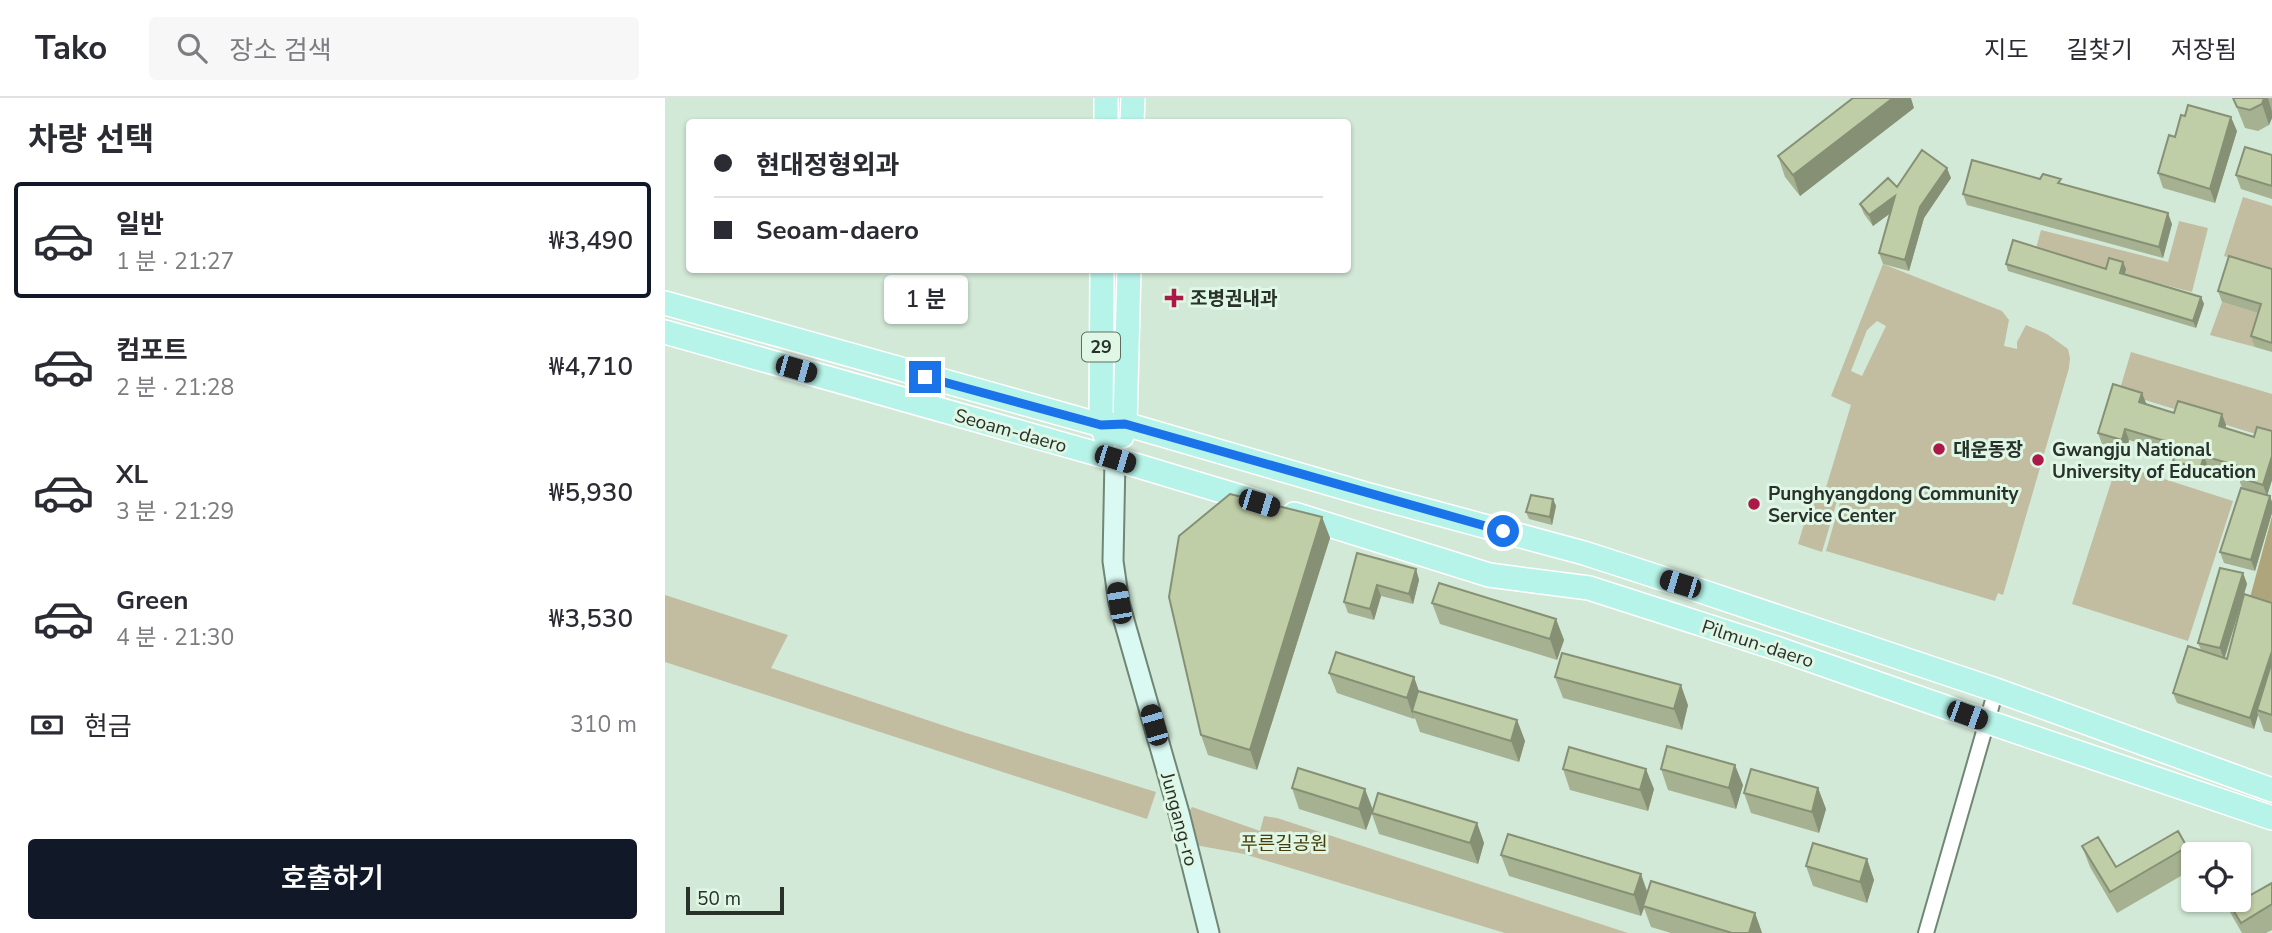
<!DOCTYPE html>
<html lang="ko">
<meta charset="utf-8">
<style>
:root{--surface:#fff;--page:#f7f7f7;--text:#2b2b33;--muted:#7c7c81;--line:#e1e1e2;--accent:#111827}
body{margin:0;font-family:"Nunito Sans","Noto Sans KR",sans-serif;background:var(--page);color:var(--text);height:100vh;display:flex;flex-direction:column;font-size:26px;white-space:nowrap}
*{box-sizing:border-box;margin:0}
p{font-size:23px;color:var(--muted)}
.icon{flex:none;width:38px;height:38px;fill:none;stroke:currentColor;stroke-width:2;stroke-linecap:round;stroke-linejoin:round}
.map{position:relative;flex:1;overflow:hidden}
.panel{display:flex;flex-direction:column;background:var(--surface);width:665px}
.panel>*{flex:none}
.banner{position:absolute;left:21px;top:21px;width:665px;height:154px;border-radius:7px;box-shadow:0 2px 5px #0004;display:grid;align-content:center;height:154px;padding:0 28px;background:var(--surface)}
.controls{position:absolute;left:1516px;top:744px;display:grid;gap:14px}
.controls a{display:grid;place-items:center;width:70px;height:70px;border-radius:7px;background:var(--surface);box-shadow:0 2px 5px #0004;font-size:35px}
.scale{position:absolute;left:21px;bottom:18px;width:98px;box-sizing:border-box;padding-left:7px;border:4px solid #28312a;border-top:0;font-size:19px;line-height:24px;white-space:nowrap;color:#28312a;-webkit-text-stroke:5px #dff7e4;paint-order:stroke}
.end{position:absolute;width:32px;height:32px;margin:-16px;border:9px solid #1a73e8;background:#fff;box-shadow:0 0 0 4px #fff}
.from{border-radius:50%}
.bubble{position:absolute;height:49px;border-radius:7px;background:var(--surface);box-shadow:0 2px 5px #0004;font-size:23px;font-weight:600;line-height:49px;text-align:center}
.car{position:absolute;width:21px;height:42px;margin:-21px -10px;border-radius:9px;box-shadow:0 0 5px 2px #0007;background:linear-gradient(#222 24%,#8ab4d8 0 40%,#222 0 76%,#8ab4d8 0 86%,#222 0)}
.banner b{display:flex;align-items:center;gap:24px;height:66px;font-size:26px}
.banner b+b{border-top:2px solid var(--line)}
.banner i{width:18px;height:18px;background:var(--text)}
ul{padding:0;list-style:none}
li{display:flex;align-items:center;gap:21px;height:116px;margin:0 14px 10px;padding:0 14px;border:4px solid transparent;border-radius:7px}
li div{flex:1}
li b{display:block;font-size:26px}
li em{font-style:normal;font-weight:600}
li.active{border-color:var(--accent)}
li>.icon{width:63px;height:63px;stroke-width:1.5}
h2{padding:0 28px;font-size:32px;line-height:84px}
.pay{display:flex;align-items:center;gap:18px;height:77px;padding:0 28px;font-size:26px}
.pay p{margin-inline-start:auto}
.button{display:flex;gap:14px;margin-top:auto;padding:14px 28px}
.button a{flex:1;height:80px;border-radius:7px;background:var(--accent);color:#fff;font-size:28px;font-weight:600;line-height:80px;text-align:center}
header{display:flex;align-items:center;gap:42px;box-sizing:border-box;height:98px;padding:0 35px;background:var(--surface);border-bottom:2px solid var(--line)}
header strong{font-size:33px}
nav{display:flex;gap:38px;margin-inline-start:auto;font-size:24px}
.search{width:490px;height:63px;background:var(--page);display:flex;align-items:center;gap:18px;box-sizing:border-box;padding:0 24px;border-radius:7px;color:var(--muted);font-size:26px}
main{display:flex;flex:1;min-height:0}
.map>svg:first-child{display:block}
.green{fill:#c2bca1;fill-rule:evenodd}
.forest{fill:#afa57d}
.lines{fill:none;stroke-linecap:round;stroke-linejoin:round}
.minor-casing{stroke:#718776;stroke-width:18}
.secondary-casing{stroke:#718776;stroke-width:23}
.primary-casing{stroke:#fff;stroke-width:26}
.minor{stroke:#fff;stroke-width:14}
.secondary{stroke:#dbf9f3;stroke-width:19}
.primary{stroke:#b6f3e8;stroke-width:23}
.wall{fill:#a5b190}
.shaded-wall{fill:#869075}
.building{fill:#c0cea7;stroke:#869075;stroke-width:2}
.route{stroke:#1a73e8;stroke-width:9}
.poi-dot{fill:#ac1847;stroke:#dff7e4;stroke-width:2.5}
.labels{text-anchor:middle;stroke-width:6;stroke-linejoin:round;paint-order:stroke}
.shield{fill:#dff7e4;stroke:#5f6c62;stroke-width:2}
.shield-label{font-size:18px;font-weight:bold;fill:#28312a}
.poi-label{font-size:19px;font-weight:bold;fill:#28312a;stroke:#dff7e4;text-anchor:start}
.street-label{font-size:19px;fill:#28312a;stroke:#dff7e4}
.park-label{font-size:19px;fill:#483d09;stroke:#dff7e4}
</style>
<header>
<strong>Tako</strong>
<div class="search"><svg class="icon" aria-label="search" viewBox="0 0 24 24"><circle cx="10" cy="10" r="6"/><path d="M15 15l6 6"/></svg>장소 검색</div>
<nav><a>지도</a><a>길찾기</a><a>저장됨</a></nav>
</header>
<main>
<section class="panel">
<h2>차량 선택</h2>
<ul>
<li class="active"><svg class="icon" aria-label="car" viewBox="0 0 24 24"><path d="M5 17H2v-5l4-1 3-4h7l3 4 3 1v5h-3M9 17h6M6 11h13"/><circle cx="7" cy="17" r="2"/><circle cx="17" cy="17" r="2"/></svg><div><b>일반</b><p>1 분 · 21:27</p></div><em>₩3,490</em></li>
<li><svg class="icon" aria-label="car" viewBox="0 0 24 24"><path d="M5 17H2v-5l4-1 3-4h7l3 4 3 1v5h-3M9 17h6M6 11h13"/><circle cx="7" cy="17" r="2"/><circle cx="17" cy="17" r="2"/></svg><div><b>컴포트</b><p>2 분 · 21:28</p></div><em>₩4,710</em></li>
<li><svg class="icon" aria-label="car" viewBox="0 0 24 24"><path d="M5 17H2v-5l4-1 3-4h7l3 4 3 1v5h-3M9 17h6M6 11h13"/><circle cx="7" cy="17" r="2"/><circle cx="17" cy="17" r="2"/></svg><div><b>XL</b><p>3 분 · 21:29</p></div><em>₩5,930</em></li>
<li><svg class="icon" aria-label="car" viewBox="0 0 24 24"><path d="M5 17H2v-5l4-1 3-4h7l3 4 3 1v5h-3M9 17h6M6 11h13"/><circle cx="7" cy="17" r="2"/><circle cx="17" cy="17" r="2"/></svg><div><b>Green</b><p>4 분 · 21:30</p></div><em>₩3,530</em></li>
</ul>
<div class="pay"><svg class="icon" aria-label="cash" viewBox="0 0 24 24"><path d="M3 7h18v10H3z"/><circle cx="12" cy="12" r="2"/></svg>현금<p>310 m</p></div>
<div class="button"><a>호출하기</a></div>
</section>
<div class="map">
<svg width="1607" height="835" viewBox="0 0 1607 835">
<rect width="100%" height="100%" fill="#d2e9d7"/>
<path class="green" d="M1578,99L1607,108V174L1559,158Z
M1514,123L1543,130L1527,194L1370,154L1376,132L1503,164Z
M1218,166L1337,213L1344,222L1339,248L1352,251V244L1361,227L1382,236L1403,251L1405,260L1404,270L1338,497L1333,495L1330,503L1161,453L1176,401L1159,396L1186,307L1166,298ZM1212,223L1221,228L1197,278L1186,273L1202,232Z
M1557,204L1600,217L1590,249L1545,237Z
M1466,254L1607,296V341L1454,294Z
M1452,366L1568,403L1523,543L1407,506Z
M1148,396L1172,403L1157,454L1133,446Z
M0,497L123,537L106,570L298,634L491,694L482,721L0,564Z
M527,709L595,733L599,718L612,720L963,835H840L579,756L525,746L521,718Z"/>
<path class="forest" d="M1607,418V515L1583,507Z"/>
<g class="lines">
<defs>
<path id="minor" d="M1261,835L1331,592"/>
<path id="secondary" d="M450,361L448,463L454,505L514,715L544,835"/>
<path id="primary" d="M441,24V0
M467,24L468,0
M437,172L436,327L441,339
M0,205L436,327L460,326L704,397L919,455L1015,486L1331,592L1607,692
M0,234L450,361L593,404
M457,338L460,326L464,172
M629,416L824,477L924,490L1114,551L1323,624L1607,720"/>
</defs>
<use href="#minor" class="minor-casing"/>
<use href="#secondary" class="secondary-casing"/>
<use href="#primary" class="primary-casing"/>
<use href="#minor" class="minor"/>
<use href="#secondary" class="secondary"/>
<use href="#primary" class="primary"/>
</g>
<path class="wall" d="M1568,0H1607V20L1604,27L1593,33L1580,30Z
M1249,10L1135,98L1120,79L1113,58Z
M1520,18L1572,33L1550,105L1498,90L1493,75Z
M1607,57V101L1576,91L1571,77Z
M1286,80L1259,120L1244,173L1218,166L1214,155L1225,115L1208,128L1199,116L1195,106L1232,89Z
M1398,87L1507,126L1498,160L1302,107L1298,96Z
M1458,164L1461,171L1460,176L1536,199L1539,206L1531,230L1343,173L1341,166L1441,171Z
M1607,171V254L1590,249L1586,238L1593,215L1557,204L1553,193Z
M1477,295L1481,306L1509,315L1557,316L1561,327L1560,330L1589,339L1607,333V382L1602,397L1605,398L1607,404V415L1590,473L1559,465L1555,454L1577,390L1573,378L1543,369L1539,382L1512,374L1508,363L1510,356L1464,342L1461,353L1437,346L1433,335Z
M888,401L891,408L887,427L864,421L861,414Z
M657,419L665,440L592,672L543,657L536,637Z
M692,455L751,471L754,482L748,506L716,498L709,522L683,515L679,504Z
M1578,475L1582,486L1560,560L1562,561L1607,505V635L1599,633L1593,617L1589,631L1512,605L1508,595L1536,552L1533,545Z
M767,505L891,521L899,542L892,562L775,526Z
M664,575L749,579L754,593L852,622L860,643L854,664L755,634L750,620L749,621L672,595Z
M890,579L1023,607L1017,632L898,600Z
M898,671L989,691L983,713L905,692Z
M996,671L1078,687L1071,711L1003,692Z
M627,690L708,712L812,725L819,745L813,766L714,736L707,716L701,732L634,711Z
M1153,690L1161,711L1154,735L1086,715L1079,695Z
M1417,748L1451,769L1522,749L1528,764V771L1452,815L1425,769Z
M836,757L982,794L1090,815L1097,835H1006L986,829L979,810L976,818L844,778Z
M1202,761L1209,782L1202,805L1148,788L1141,768Z
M1582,799L1607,806V832L1601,835H1577L1558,802H1573Z"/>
<path class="shaded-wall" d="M1228,0H1246L1249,10L1135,98L1128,77Z
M1599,0H1603L1607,14V20L1604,27L1597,6Z
M1566,19L1572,33L1550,105L1545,91Z
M1282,70L1286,80L1259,120L1244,173L1240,162L1255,109Z
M1230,98L1234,109L1208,128L1204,117Z
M1503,115L1507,126L1498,160L1494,149Z
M1458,164L1461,171L1458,182L1455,175Z
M1536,199L1539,206L1531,230L1528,223Z
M1477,295L1481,305L1478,315L1474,304Z
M1557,316L1561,327L1558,339L1554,328Z
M1460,331L1464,342L1461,353L1457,342Z
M1539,358L1543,369L1539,382L1535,371Z
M1607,358V382L1602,398L1598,387Z
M1605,398L1607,404V415L1590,473L1586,462Z
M888,401L891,408L887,427L885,419Z
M657,419L665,440L592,672L585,652Z
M751,471L754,482L748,506L744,496Z
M1578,475L1582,486L1559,561L1555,550Z
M712,487L716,498L709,522L705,511Z
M891,521L899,542L892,562L885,541Z
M1607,553V576L1592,612L1593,617L1589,631L1585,620Z
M749,579L756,600L747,613L749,621L742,600Z
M1016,587L1023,607L1017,632L1009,611Z
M852,622L860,643L854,664L846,643Z
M1070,667L1078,687L1071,711L1064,690Z
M981,671L989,691L983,713L975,692Z
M1153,690L1161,711L1154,735L1147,714Z
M700,691L708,712L701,732L694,711Z
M812,725L819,745L813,766L805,745Z
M1202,761L1209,782L1202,805L1195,784Z
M976,776L983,796L978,808L979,810L976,818L969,797Z
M1090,815L1097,835H1084Z"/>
<path class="building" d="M1188,0H1228L1128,77L1113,58Z
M1568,0H1599L1597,6L1585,12L1572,9Z
M1523,7L1566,19L1545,91L1493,75L1504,37L1510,39L1516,17L1520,18Z
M1580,49L1607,57V88L1571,77Z
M1257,52L1282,70L1255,109L1240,162L1214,155L1230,98L1204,117L1195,106L1223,80L1232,89Z
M1307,62L1375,81L1378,76L1396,81L1393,85L1503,115L1494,149L1298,96Z
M1348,142L1441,171L1444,160L1458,164L1455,175L1536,199L1528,223L1341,166Z
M1564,158L1607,171V245L1586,238L1596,206L1553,193Z
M1448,286L1477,295L1474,304L1509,315L1513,303L1557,316L1554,328L1589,339L1592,329L1607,333V358L1598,387L1573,379L1576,369L1539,358L1535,371L1508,363L1513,347L1460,331L1457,342L1433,335Z
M1576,390L1605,398L1586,462L1555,454Z
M565,396L657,419L585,652L536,637L504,499L514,438Z
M866,397L888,401L885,419L861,414Z
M692,455L751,471L744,496L712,487L705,511L679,504Z
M1555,470L1578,475L1555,550L1533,545Z
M774,485L891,521L885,541L767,505Z
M1579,496L1607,505V553L1585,620L1508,595L1523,548L1562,561Z
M671,554L749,579L742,600L664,575Z
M897,555L1016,587L1009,611L890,579Z
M1607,563V617L1592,612Z
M753,593L852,622L846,643L747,613Z
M1002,648L1070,667L1064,690L996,671Z
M904,649L981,671L975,692L898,671Z
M633,670L700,691L694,711L627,690Z
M1086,671L1153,690L1147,714L1079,695Z
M713,695L812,725L805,745L707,715Z
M1513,733L1522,749L1445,794L1417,748L1433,739L1451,769Z
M843,736L976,776L969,797L836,757Z
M1148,745L1202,761L1195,784L1141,768Z
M986,783L1090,815L1084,835H1067L978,808Z
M1573,784L1582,799L1607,785V806L1576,825L1562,802H1573Z"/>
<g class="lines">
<path class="route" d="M260,279L436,327L460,326L838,433"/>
</g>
<g class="poi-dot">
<path d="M505.5 189.5h7v7h7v7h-7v7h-7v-7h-7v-7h7z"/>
<circle cx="1274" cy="351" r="7"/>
<circle cx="1373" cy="362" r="7"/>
<circle cx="1089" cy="406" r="7"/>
</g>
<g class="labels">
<rect class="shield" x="417" y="234.5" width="38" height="29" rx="5"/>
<g class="shield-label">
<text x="436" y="255">29</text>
</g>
<g class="poi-label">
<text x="525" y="207">조병권내과</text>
<text x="1288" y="358">대운동장</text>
<text x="1387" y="358">Gwangju National<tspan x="1387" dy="22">University of Education</tspan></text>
<text x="1103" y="402">Punghyangdong Community<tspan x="1103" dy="22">Service Center</tspan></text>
</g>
<g class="street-label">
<text transform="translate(346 332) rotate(16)" y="7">Seoam-daero</text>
<text transform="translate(1093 545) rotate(18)" y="7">Pilmun-daero</text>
<text transform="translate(515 721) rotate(75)" y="7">Jungang-ro</text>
</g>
<g class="park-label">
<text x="619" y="752">푸른길공원</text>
</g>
</g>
</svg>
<div class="controls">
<a><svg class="icon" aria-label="locate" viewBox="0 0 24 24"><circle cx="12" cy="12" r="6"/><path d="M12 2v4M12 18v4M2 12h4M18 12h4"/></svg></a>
</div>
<div class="scale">50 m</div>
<i class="end from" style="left:838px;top:433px"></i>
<i class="end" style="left:260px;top:279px"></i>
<div class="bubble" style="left:219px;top:177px;width:84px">1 분</div>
<i class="car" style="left:131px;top:271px;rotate:106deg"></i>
<i class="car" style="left:450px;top:361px;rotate:107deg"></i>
<i class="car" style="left:594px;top:405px;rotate:107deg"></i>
<i class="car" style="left:1015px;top:486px;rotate:287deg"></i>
<i class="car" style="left:454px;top:505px;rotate:350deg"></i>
<i class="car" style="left:1302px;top:617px;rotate:110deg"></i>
<i class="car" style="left:489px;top:627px;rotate:344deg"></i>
<div class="banner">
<b><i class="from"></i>현대정형외과</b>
<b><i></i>Seoam-daero</b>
</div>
</div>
</main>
